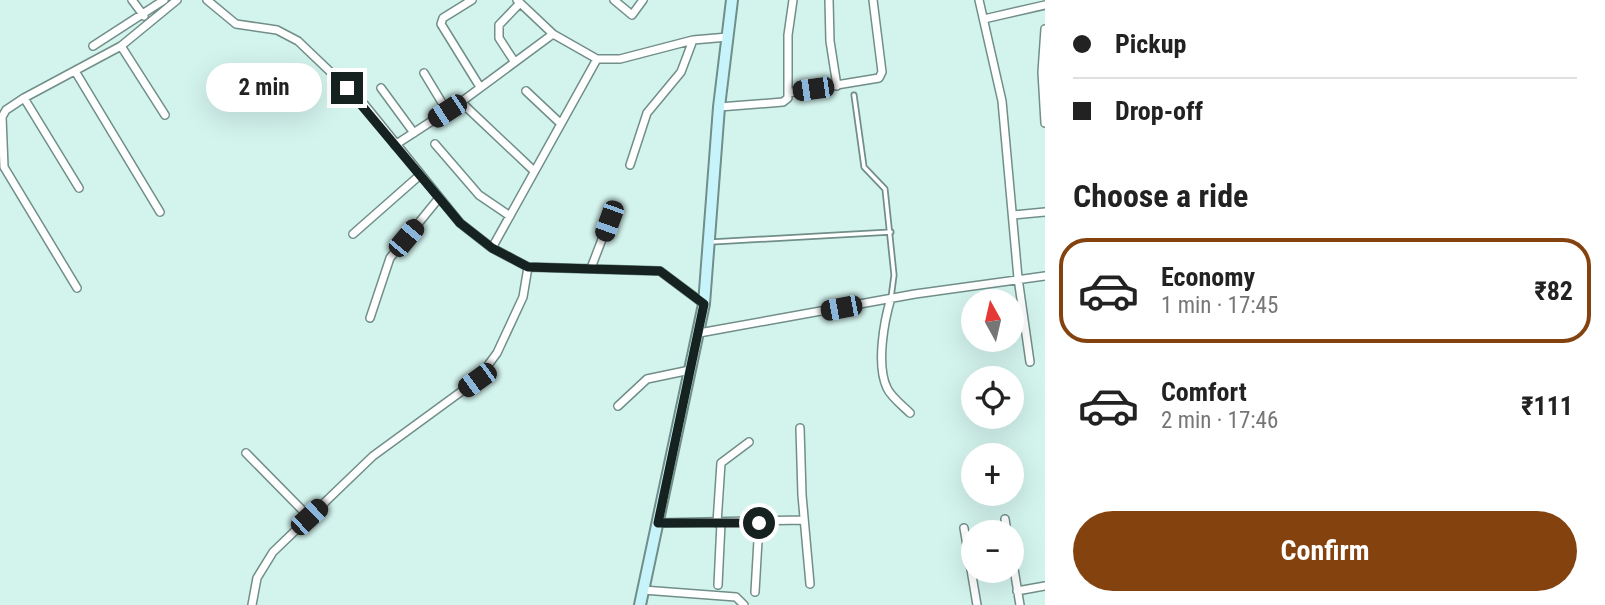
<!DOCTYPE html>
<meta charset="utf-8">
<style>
:root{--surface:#fff;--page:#f6f6f6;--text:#222;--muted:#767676;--line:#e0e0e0;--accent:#84420f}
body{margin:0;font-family:"Roboto Condensed",sans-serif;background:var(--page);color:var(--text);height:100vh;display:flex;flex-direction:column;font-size:26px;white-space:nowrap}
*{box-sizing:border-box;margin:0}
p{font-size:23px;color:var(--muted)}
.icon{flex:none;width:38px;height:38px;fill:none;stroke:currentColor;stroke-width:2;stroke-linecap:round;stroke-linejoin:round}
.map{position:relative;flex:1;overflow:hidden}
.panel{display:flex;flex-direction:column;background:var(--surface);width:560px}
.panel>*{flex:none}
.guide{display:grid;align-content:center;height:154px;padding:0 28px;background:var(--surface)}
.needle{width:46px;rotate:352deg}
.tools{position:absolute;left:961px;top:289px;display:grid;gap:14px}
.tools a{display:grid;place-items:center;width:63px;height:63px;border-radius:50%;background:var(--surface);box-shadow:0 7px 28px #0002;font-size:35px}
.end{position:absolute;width:32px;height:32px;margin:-16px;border:9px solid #162220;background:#fff;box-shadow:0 0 0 4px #fff}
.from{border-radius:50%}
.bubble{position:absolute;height:49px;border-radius:24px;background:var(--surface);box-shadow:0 7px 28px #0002;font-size:23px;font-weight:700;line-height:49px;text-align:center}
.car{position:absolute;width:21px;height:42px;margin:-21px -10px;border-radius:9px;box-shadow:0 0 5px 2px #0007;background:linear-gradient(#222 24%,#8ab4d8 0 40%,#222 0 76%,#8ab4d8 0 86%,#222 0)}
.guide b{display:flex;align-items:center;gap:24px;height:66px;font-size:26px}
.guide b+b{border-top:2px solid var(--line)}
.guide i{width:18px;height:18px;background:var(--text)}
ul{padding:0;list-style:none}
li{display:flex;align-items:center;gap:21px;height:105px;margin:0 14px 10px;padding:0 14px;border:4px solid transparent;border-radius:28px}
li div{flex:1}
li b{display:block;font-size:26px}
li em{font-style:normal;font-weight:700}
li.on{border-color:var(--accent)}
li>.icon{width:63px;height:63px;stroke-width:1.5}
h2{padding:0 28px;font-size:32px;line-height:84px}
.cta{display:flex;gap:14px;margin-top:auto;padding:14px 28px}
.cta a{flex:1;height:80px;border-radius:42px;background:var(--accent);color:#fff;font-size:28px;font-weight:700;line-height:80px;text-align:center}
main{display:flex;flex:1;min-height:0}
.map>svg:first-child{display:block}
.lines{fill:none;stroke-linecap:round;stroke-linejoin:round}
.service-casing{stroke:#718e89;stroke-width:7}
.minor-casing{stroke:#718e89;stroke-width:10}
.secondary-casing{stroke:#718e89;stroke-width:14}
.service{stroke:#fff;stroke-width:3.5}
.minor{stroke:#fff;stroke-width:7}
.secondary{stroke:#c7f4fb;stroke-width:10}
.route{stroke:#162220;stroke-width:9}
</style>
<main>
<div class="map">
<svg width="1045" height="605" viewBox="0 0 1045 605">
<rect width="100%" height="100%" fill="#d3f3ed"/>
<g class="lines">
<defs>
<path id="service" d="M854,95L864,167L885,189L894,275L891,298
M711,242L891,232"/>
<path id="minor" d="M132,0L144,16
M207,0L236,24L277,30L298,41L364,104L460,223L492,248L528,267L660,271L704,304
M472,0L443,18L441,24L480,87
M517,0L553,34L597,59
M614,0L632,15L643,0
M829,0L830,41L837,86
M979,0L1002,101L1018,278L1030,362
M984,19L1045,5
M1045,29L1042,72L1045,123
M93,46L164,0
M121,46L165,115
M514,61L499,38V25L520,3
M75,71L160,212
M424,73L447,111
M381,88L414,133
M526,91L560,123
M788,93L879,78L882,72L873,0
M24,98L79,188
M461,102L534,171
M719,107L783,102L788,98V35L793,0
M435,144L479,195L510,216
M395,145L461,102L553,34
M630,165L647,113L681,72L693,40
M1013,215L1045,212
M353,234L420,175
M492,248L597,59H620L693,40L728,37
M591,268L609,221
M77,288L4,167L2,117L6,110L24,98L121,46L177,0
M891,298C884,321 876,365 887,388C891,397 903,406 910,413
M370,318L390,258L439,198
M699,333L915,294L1045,276
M618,406L647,379L690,370
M800,428L802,495L810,584
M246,453L309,517
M1005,519L1007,532
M658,523L804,520
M717,523L721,463L749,442
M964,528L977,605
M1012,557L1020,605
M718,585L721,523
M643,590L736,597L744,605
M1017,591L1045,586
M755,592L759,523
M252,605L257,578L273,552L373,456L477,380L497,353L523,297L528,267"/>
<path id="secondary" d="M640,605L704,304L719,107L732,0"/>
</defs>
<use href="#service" class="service-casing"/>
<use href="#minor" class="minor-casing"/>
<use href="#secondary" class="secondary-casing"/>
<use href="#service" class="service"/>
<use href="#minor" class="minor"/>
<use href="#secondary" class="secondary"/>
</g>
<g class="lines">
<path class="route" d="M347,88L460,223L492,248L528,267L660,271L704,304L658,523H759"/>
</g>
</svg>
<div class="tools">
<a><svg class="needle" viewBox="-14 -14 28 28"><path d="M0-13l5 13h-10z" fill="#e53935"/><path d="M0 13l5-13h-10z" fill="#767676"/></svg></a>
<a><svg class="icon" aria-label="locate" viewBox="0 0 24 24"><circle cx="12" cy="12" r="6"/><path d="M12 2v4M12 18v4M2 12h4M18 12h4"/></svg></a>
<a>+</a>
<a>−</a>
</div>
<i class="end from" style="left:759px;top:523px"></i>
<i class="end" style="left:347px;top:88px"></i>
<div class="bubble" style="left:206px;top:63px;width:116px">2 min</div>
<i class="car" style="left:813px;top:89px;rotate:262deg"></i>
<i class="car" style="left:447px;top:111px;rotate:237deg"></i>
<i class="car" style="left:609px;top:221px;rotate:200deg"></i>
<i class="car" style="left:406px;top:238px;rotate:40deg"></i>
<i class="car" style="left:841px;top:308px;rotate:259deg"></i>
<i class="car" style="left:477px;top:380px;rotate:234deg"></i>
<i class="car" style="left:309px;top:517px;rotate:47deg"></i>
</div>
<section class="panel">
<div class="guide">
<b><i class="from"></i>Pickup</b>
<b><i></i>Drop-off</b>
</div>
<h2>Choose a ride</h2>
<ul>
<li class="on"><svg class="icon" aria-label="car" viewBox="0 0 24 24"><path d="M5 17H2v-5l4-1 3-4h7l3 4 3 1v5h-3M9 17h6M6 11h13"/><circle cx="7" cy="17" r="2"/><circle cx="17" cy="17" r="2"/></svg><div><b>Economy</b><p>1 min · 17:45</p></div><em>₹82</em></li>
<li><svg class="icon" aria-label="car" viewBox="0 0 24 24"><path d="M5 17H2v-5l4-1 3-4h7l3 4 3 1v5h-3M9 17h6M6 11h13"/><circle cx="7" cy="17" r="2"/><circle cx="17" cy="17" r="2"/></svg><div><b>Comfort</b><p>2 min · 17:46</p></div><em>₹111</em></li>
</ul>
<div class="cta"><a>Confirm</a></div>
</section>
</main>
